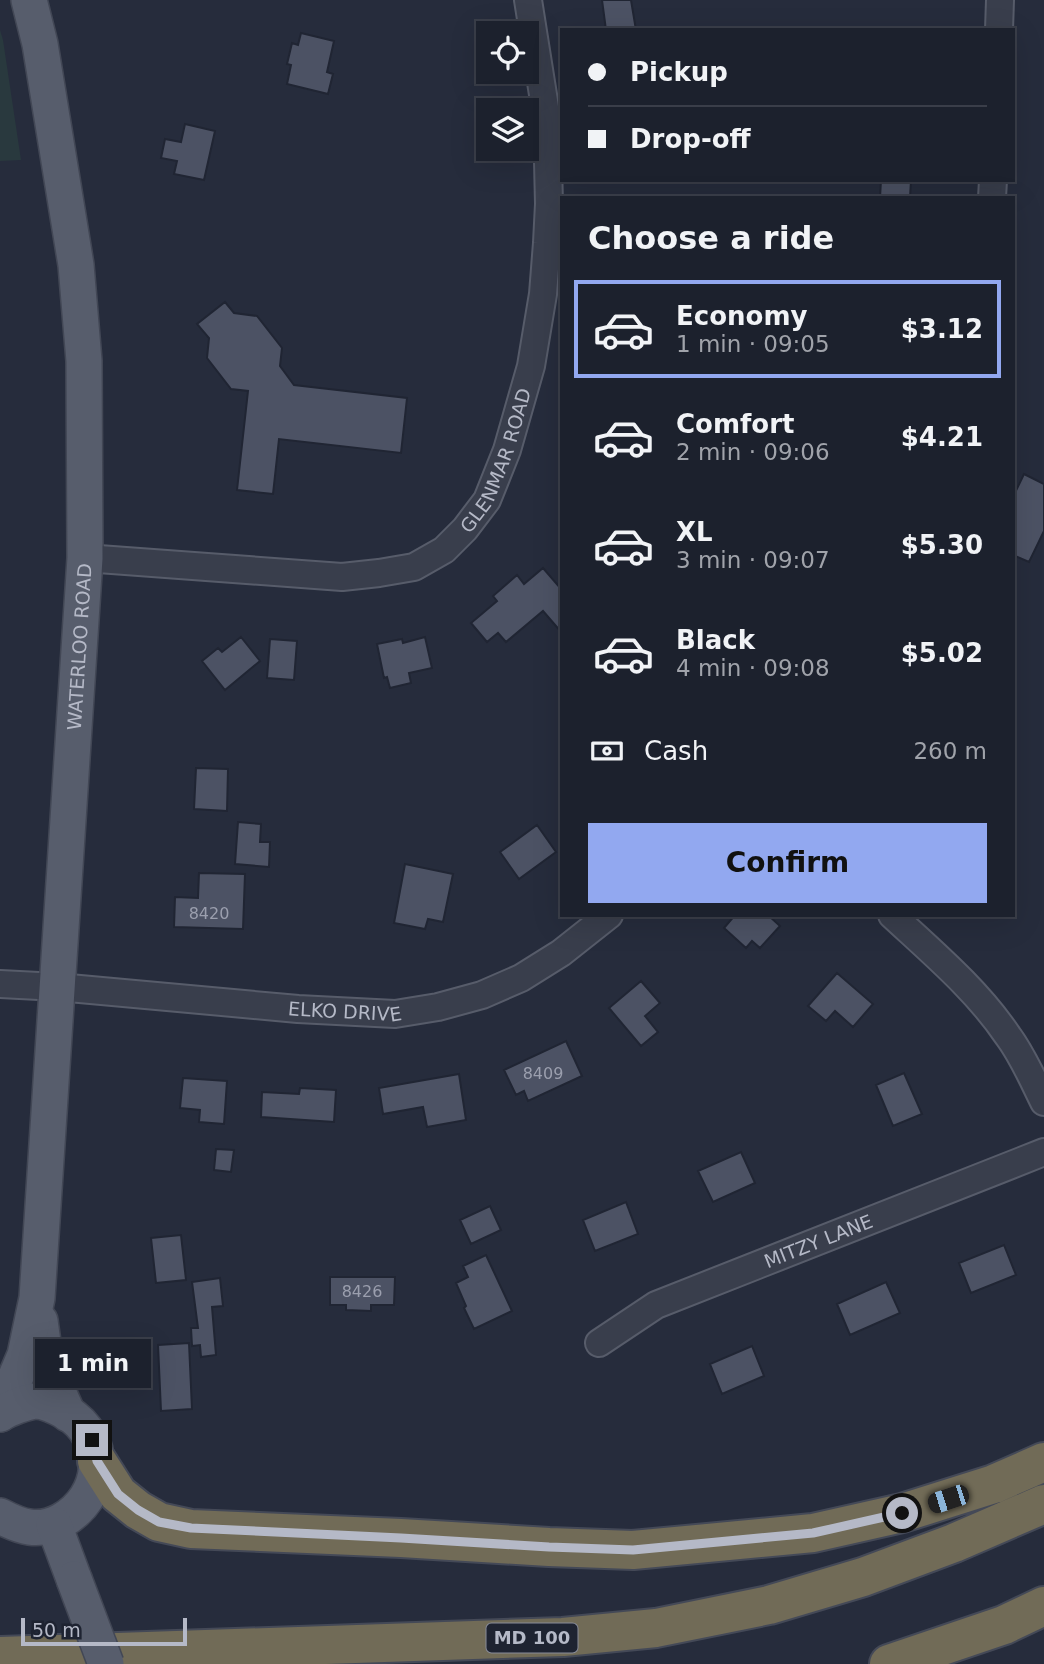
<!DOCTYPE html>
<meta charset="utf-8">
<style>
:root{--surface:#1c212d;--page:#292e39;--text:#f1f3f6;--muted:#a0a3aa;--line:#3a3e49;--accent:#92a8f0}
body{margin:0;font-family:"DejaVu Sans",sans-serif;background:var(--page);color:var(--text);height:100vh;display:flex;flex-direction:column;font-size:26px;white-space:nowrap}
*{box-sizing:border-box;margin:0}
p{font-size:23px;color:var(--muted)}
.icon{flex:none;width:38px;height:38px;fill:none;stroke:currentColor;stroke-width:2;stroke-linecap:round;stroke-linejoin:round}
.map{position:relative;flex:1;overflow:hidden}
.sheet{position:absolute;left:560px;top:196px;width:455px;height:721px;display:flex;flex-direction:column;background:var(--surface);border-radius:0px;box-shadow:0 7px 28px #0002,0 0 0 2px var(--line)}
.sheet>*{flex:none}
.hud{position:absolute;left:560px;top:28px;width:455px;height:154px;border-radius:0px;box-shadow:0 7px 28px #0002,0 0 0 2px var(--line);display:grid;align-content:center;height:154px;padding:0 28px;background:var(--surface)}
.controls{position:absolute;left:476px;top:21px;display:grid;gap:14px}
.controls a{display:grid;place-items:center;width:63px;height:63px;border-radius:0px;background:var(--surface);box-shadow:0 7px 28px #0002,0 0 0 2px var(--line);font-size:35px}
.scale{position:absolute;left:21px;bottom:18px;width:166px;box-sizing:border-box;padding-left:7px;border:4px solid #b5b9c7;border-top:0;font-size:19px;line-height:24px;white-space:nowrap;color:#b5b9c7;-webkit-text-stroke:5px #1e2331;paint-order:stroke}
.end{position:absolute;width:32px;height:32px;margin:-16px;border:9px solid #b5b9c7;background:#111;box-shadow:0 0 0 4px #111}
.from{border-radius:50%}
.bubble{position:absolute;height:49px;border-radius:0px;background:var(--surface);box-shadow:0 7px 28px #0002,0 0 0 2px var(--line);font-size:23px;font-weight:600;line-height:49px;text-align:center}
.car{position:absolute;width:21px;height:42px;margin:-21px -10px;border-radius:9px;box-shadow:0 0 5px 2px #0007;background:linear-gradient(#222 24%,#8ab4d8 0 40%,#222 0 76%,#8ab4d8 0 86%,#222 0)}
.hud b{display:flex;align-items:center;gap:24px;height:66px;font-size:26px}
.hud b+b{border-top:2px solid var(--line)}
.hud i{width:18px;height:18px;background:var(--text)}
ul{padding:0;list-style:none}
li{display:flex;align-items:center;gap:21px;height:98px;margin:0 14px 10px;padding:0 14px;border:4px solid transparent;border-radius:0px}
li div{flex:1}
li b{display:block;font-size:26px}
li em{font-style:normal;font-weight:600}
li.current{border-color:var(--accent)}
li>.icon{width:63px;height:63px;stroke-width:1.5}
h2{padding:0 28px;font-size:32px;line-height:84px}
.pay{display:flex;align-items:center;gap:18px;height:77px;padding:0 28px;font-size:26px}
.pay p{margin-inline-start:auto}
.cta{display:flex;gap:14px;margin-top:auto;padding:14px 28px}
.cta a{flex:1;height:80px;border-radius:0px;background:var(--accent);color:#111;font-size:28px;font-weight:600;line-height:80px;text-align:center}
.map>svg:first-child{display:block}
.green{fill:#29393e}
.building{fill:#4c5264;stroke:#202533;stroke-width:2}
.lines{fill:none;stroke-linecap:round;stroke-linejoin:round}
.minor-casing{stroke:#575c6a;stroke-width:30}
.major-casing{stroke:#424755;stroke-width:38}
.highway-casing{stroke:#444957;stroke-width:42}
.minor{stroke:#393e4c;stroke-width:26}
.major{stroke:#575d6c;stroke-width:35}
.highway{stroke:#716b57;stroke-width:38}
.major-bridge-casing{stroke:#424755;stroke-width:38;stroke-linecap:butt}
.major-bridge{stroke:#575d6c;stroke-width:35}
.route{stroke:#b5b9c7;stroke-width:9}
.labels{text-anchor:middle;stroke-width:6;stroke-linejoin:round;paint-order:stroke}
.number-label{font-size:16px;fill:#9b9fae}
.shield{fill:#1e2331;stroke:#888c9a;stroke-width:2}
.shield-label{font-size:18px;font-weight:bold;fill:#b5b9c7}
.street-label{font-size:19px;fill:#b5b9c7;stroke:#1e2331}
</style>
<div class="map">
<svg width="1044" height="1664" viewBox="0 0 1044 1664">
<rect width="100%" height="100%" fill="#262c3c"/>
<path class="green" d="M0,30L3,40L21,160L0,161Z"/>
<path class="building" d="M602,0H631L636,30H606Z
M301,33L334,41L327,72L333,74L328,94L287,84L291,65L287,64L292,43L298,45Z
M185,124L215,131L204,180L174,174L177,161L161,158L165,139L181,142Z
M881,180H911L910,198H880Z
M225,302L234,313L257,316L282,348L280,366L294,385L407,398L401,453L279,439L273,494L237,490L248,391L231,389L207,358L209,338L197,324Z
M1024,474L1044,484V531L1029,562L1013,555V497Z
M543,568L562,590V633L543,611L506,642L498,633L487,642L471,623L497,601L493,596L517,575L524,584Z
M241,637L260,661L225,690L202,661L218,648L222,652Z
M425,637L432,668L409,673L411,683L390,688L387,677L384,678L377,644L402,639L403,643Z
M270,639L297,641L294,680L267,678Z
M196,768L228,769L227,811L194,809Z
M238,822L261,824L260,842H270L269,867L235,864Z
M537,825L556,852L519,879L500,852Z
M405,864L453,874L443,922L428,919L425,929L394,923Z
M199,873L245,874L243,929L174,927L175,897L198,898Z
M735,915H768L780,926L760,948L752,941L746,948L724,928Z
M837,973L873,1004L853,1027L835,1011L826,1021L808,1006Z
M641,981L660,1003L645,1016L658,1032L641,1046L609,1008Z
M566,1041L582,1076L528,1101L524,1091L516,1095L504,1070Z
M904,1073L922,1114L893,1126L876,1085Z
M459,1074L466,1120L427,1127L423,1107L383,1114L379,1088Z
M183,1078L227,1081L224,1124L199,1122L200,1110L180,1108Z
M300,1088L336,1090L334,1122L261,1117L262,1092L299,1094Z
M216,1149L234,1150L231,1172L214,1170Z
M741,1152L755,1183L713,1202L698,1171Z
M626,1202L638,1234L595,1251L583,1220Z
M490,1206L501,1230L471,1244L460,1220Z
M181,1235L186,1280L156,1283L151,1238Z
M1004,1245L1016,1275L971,1293L959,1263Z
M486,1255L512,1311L474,1329L464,1308L466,1306L456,1283L468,1277L463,1266Z
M330,1277H395L394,1305H371V1311L346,1310V1305H330Z
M220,1278L223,1306L212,1307L216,1355L201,1357L200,1345L192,1346L191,1328H198L192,1282Z
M886,1282L900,1313L850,1335L837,1304Z
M189,1343L192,1409L161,1411L158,1345Z
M752,1346L764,1376L722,1394L710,1364Z"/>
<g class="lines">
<defs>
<g id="minor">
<path d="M999,30L1000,0"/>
<path d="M992,198L993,180"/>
<path id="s1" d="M85,558L342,577L379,573L414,567L444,550L465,529L487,500L507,450L531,366L543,294L547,243L549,204L547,120L528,0"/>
<path d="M892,915C933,953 977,990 1008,1036C1023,1056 1033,1080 1044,1102"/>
<path id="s2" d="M0,984L58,987L298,1009L395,1014L438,1007L482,995L521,978L561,953L609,915"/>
<path id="s3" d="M599,1343L656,1305L1044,1152"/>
</g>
<g id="major">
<path d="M40,1321L46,1364L68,1414"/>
<path id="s4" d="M0,1414L25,1355L37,1298L85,558L84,361L76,265L40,44L29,0"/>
<path d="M0,1414C8,1409 26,1402 35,1401C45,1401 57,1407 66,1412C110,1438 105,1497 61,1521C38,1533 21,1527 0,1516"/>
<path d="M54,1525L74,1579"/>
</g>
<path id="highway" d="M97,1461L118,1494L138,1510L159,1522L191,1529L401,1538L549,1547L633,1550L813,1533L902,1513L994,1484L1044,1462
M0,1656L563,1637L656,1628L769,1605L863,1577L954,1543L1044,1504
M889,1664L1004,1625L1044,1606"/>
</defs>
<use href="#minor" class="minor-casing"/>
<use href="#major" class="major-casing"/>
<use href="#highway" class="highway-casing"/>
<use href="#minor" class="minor"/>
<use href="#major" class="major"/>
<use href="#highway" class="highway"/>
<defs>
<path id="major-bridge" d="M74,1579L106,1664"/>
</defs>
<use href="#major-bridge" class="major-bridge-casing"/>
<use href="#major-bridge" class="major-bridge"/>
</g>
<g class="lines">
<path class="route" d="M92,1440L97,1461L118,1494L138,1510L159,1522L191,1528L401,1538L549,1547L633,1550L813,1533L902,1513"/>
</g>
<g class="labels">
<g class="number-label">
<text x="209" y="919">8420</text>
<text x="543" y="1079">8409</text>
<text x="362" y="1297">8426</text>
</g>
<rect class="shield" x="486.5" y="1623.5" width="91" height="29" rx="5"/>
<g class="shield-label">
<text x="532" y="1644">MD 100</text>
</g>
<g class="street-label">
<text dy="7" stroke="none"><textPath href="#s1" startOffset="471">GLENMAR ROAD</textPath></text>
<text dy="7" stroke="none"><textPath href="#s4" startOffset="775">WATERLOO ROAD</textPath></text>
<text dy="7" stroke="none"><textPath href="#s2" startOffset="346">ELKO DRIVE</textPath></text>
<text dy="7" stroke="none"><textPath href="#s3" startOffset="243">MITZY LANE</textPath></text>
</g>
</g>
</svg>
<div class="controls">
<a><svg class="icon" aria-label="locate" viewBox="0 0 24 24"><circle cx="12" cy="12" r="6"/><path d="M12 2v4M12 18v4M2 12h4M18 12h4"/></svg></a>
<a><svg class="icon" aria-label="layers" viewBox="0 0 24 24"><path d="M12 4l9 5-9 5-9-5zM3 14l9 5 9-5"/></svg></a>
</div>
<div class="scale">50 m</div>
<i class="end from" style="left:902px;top:1513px"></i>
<i class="end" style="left:92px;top:1440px"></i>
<div class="bubble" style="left:35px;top:1339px;width:116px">1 min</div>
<i class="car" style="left:948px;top:1499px;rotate:252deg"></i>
<div class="hud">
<b><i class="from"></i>Pickup</b>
<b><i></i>Drop-off</b>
</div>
<section class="sheet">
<h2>Choose a ride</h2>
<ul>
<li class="current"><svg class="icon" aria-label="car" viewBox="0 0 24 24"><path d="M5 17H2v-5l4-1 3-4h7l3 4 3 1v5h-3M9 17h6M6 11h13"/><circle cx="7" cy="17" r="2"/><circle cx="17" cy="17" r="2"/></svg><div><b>Economy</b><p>1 min · 09:05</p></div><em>$3.12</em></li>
<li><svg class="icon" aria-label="car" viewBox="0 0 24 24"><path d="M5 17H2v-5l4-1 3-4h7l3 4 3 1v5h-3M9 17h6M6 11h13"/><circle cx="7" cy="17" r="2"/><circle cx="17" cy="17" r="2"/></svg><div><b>Comfort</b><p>2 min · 09:06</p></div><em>$4.21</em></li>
<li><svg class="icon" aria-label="car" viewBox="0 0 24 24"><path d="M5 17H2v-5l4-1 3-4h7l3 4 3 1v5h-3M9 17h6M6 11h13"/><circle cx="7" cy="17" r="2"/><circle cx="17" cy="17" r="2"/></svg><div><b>XL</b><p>3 min · 09:07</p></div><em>$5.30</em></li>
<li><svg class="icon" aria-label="car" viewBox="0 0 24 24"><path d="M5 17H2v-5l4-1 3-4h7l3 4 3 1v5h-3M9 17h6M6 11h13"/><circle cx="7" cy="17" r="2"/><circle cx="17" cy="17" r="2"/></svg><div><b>Black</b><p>4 min · 09:08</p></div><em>$5.02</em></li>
</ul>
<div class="pay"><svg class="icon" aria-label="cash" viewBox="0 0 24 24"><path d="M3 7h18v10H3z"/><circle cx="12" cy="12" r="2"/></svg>Cash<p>260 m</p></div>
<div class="cta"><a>Confirm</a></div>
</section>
</div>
